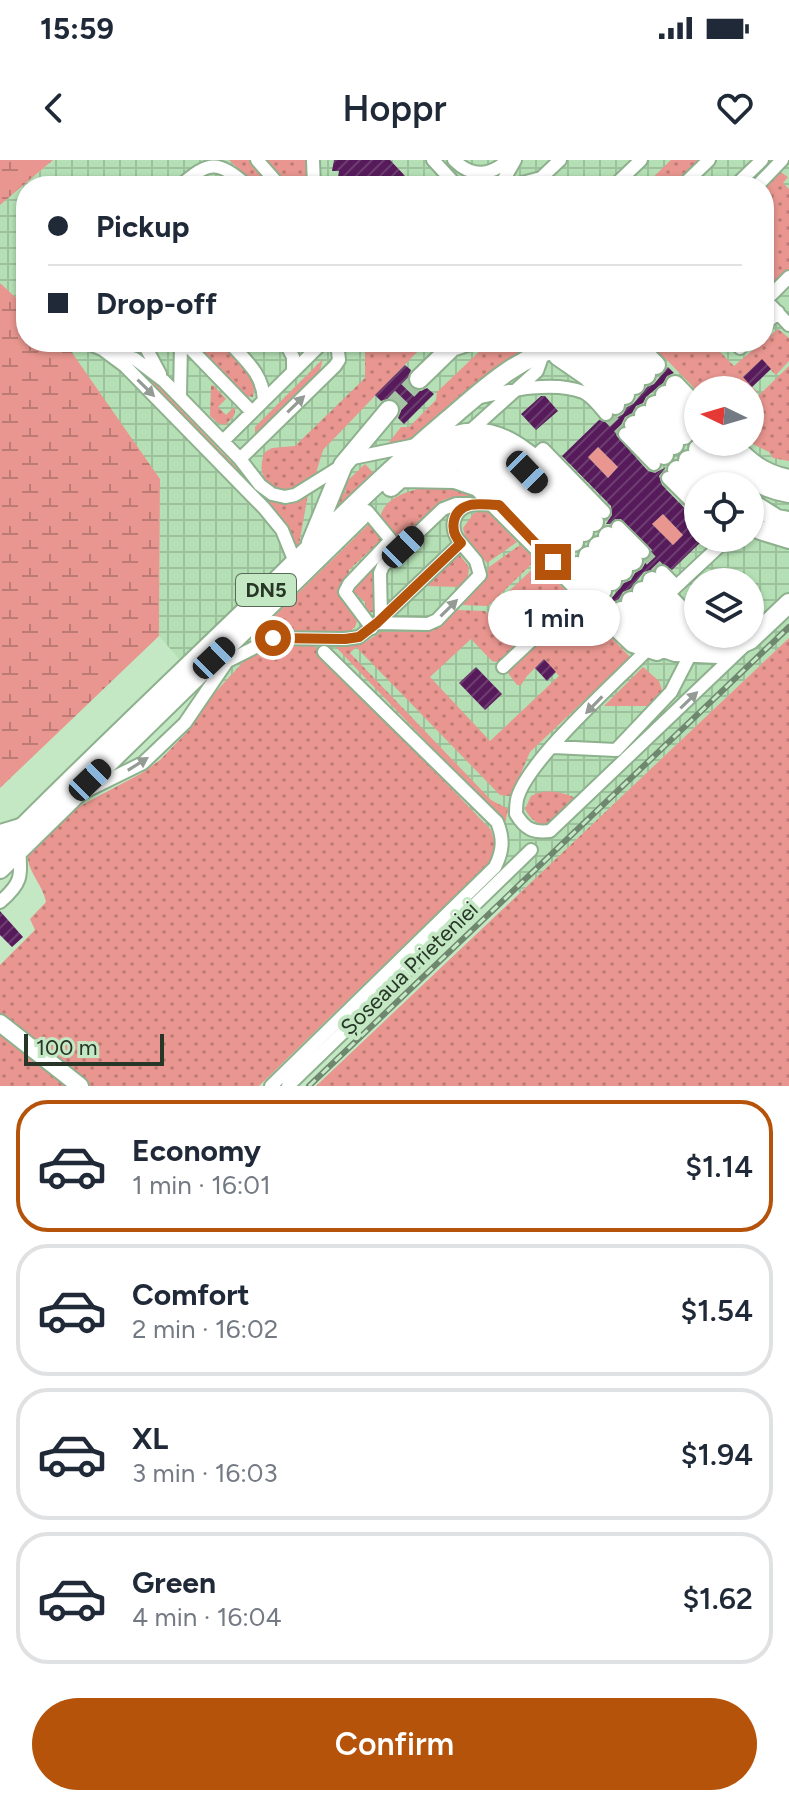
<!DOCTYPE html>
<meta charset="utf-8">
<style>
:root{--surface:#fff;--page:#f2f2f3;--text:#1f2937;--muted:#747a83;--line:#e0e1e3;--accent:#b45309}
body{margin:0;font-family:Figtree,sans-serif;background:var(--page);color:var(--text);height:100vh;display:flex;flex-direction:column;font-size:30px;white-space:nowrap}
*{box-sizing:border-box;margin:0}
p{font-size:26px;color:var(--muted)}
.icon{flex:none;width:44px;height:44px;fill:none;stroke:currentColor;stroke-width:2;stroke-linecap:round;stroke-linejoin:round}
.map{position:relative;height:926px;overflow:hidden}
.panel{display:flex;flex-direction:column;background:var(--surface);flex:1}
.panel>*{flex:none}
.hud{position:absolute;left:16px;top:16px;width:758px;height:176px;border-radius:32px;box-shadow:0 2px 6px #0004;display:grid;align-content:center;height:176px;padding:0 32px;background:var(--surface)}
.needle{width:52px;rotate:275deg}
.buttons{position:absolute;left:684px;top:216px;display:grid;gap:16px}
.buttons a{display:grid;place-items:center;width:80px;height:80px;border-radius:50%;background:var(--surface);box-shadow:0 2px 6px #0004;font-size:40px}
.scale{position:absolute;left:24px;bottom:20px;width:140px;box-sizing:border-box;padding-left:8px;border:4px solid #283628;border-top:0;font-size:22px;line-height:28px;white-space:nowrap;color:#283628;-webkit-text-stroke:6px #c3e8c3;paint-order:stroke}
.end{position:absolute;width:36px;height:36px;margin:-18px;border:10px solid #b45309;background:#fff;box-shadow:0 0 0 4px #fff}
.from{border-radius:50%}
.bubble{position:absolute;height:56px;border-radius:28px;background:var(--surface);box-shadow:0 2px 6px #0004;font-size:26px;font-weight:600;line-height:56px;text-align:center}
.car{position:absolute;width:24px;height:48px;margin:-24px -12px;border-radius:10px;box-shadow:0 0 6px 2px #0007;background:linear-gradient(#222 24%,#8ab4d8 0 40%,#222 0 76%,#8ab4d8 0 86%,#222 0)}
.hud b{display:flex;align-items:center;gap:28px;height:76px;font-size:30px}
.hud b+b{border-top:2px solid var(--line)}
.hud i{width:20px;height:20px;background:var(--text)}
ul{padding:14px 0 0;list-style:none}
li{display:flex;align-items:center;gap:24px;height:132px;margin:0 16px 12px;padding:0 16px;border:4px solid var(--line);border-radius:32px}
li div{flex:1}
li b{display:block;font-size:30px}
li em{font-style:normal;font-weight:600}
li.active{border-color:var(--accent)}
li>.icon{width:72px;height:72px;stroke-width:1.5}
.primary-button{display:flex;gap:16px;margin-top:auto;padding:16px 32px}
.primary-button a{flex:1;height:92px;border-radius:48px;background:var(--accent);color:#fff;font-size:32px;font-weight:600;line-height:92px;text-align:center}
.status{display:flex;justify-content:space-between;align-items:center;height:56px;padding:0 40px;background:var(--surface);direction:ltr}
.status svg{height:22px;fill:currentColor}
header{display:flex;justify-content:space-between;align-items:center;height:104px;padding:0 32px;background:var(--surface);font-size:36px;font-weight:600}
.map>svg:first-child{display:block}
.industrial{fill:url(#industrial-grid);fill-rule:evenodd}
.grass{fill:url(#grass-dots)}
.wetland{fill:url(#wetland-marsh)}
.garden{fill:#e8968f}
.building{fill:url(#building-hatch);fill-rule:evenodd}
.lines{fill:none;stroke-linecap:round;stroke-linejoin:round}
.minor-tunnel{stroke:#a4c4a4;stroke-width:12;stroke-dasharray:12 6;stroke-linecap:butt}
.highway-tunnel{stroke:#a4c4a4;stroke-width:18;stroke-dasharray:18 9;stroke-linecap:butt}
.minor-casing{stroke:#8db08d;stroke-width:16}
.major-casing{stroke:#8db08d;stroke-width:20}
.highway-casing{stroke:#8db08d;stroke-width:22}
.minor{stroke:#fff;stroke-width:12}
.major{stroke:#fff;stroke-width:16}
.highway{stroke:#fff;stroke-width:18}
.rail-casing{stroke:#6e876e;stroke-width:6}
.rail{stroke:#c3e8c3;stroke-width:3;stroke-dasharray:9;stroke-linecap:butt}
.oneway{fill:#949a94}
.route{stroke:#b45309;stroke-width:10}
.labels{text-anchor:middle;stroke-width:8;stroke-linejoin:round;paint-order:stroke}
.shield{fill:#c3e8c3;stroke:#566b56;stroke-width:2}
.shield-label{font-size:20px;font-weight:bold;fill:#283628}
.street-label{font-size:22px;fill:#283628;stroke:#c3e8c3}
</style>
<div class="status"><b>15:59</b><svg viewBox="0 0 49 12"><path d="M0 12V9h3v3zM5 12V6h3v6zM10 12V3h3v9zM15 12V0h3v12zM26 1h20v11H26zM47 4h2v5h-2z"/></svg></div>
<header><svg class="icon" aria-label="back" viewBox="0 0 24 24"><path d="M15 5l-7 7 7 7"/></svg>Hoppr<svg class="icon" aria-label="heart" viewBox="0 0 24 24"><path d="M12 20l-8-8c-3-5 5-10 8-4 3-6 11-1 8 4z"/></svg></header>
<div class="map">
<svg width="789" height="926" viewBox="0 0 789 926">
<defs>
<pattern id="industrial-grid" width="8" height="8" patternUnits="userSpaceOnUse" patternTransform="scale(2)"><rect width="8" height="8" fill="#b5e0b5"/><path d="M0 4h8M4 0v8" fill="none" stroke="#9cc19c"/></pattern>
<pattern id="grass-dots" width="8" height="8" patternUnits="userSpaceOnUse" patternTransform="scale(2)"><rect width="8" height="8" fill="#e8968f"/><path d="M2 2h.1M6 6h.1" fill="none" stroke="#bc7b75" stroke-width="1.8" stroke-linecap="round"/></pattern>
<pattern id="wetland-marsh" width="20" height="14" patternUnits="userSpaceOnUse" patternTransform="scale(2)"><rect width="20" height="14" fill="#e8968f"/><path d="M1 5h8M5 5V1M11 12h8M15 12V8" fill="none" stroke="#bc7b75"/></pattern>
<pattern id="building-hatch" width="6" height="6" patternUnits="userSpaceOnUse" patternTransform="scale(2)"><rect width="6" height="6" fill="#571b5b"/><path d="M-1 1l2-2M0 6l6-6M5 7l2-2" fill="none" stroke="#6c3d6f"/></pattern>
</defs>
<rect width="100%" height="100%" fill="#c3e8c3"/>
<path class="industrial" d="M53,0H789V478L520,733L304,511L211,535L159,476L160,319L63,182H764V26H26V147L0,123V45ZM698,230H750V282H698ZM698,326H750V378H698ZM698,422H750V474H698Z"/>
<path class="grass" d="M229,0H251L273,26H256Z
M262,0H307L308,26H287Z
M671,0H701L674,26H644Z
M779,11L788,17L783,23L789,29V113L764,137V26Z
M778,169L789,178V201L776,215L761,200L743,217L757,232L750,239V230H698V232L665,198L661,200L644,182H710L734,206Z
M193,182H222C238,198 259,212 253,237L246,236Z
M365,182H423L418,191L323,290L316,313L292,331C268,332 255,314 265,292L272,288L295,286L365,218Z
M497,182H530L421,277L391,287L387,285L401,267H409L436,240L437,232L482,189Z
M126,199L136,203L261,333C279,344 290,346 308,334L299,385H296L287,366L273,350Z
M323,199L319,214L255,276V267Z
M789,206V301L773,298L769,292L749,282L757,237Z
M213,225L226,239L218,247L226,255L234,247C238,255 230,260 225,265L218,263L210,256L211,226Z
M365,304L376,316L331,359L336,334L340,337L346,331L342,326Z
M448,325L487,339L458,336L443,340L376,403L373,452L366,453L365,442L352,430L397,379L380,360C382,332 426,326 448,325Z
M486,350L517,382L487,403L466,380L463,368L474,353Z
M370,363L384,377L381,389L380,381L349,410L348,420L357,461L355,467L345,475L252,481V478Z
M520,385L536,400L488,446L462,445L483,422L489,407Z
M459,394L469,407L468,417L460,427L427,426Z
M539,403L571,436L500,503L492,501L471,479L430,517L490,581L559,516L544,499L527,516L521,525H517L508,513L509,509L578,443L630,497L530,592L511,636L500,635L356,487L350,493L491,640L508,649L505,664L333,484L364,483L381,472L432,471L457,450L485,451L499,465L517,448L507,433Z
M789,478V926H316Z
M272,483H312L491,670L496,688L494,698L259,926H90L0,854V805L35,770L30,759L46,742C43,724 26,711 28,693L63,655L142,613L160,600L190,569L212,536L244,501Z
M643,507L659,521L663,533L650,546H604Z
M704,516L553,664C539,666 531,661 525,649L531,636C545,628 562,632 576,638Z
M0,871L70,926H0Z"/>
<path class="wetland" d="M0,0H53L0,45Z
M0,123L26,147V182H63L68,187L160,319L159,476L0,628Z"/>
<path class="garden" d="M598,287L618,307L608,318L588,297Z
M663,354L683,375L673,385L652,364Z"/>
<path class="building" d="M334,0H390L406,17L397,26H350L351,23H344L345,17H338L339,11H332Z
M762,199L771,209L752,227L743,217Z
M405,205L411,210L407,221L411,228L421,231L427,228L434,234L404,264L398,258L401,251L397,241L390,238L381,241L375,235Z
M668,207L674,213L667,216L663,223L646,237L643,243L636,246L632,253L625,257L616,275L648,311L655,313L666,307L659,316L662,325L698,362V378H705L672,410L660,403L654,409L644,412L630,429L623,432L619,439L613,442L609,449L602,452L599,458L593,453L600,449L603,443L610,440L624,423L631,420L635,413L642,409L652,390L621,359H615L610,364H606L612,355L611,346L562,296L599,260L608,263L623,254L627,247L633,244L647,227L654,224ZM598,287L618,307L608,318L588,297ZM663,354L683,375L673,385L652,364Z
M541,236H545L558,251L536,270L521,254Z
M509,439L517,448L499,465L491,457Z
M544,499L556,512L547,521L535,508Z
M476,507L502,534L485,550L459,523Z
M0,751L23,777L12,787L0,775Z"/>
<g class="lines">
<path class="minor-tunnel" d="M606,254L625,274
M643,392L662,412"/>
<path class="highway-tunnel" d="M389,250L419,219"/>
<defs>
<path id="minor" d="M257,0L280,26
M313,0L314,26
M433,0L457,26
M454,0C472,18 490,16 508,0
M180,26C210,0 217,0 248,26
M500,26L515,0
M511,26L541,18L560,0
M614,26L641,0
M682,26L709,0
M735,26L762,0
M757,26L782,0
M789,117L766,140L789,165
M764,165L778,152
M85,182L102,189L125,206L264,348L282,370L295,402
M143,182L160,214
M184,182L252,252
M229,182C246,201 263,214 264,240
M285,182L293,197V211
M735,182L740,188L746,182
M109,190L135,199L164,221L240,299L260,325L272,334L285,337L295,335L343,305
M180,237L181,182
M476,238C507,231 552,220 583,232C592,236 599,246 606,254
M470,271L537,211L543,194V182
M625,274L654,304
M223,281L323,182
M240,299L335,206L339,200L337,182
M348,299L416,285
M533,299L543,289L604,352
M668,318L698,348
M367,351L391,380L349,424L345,432L372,468
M618,367L643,392
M662,412L676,426
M666,436L728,378
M381,459L380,413L383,406L443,349L456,344H470
M377,463L428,464L437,460L480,415L476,401L461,383
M648,489C617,521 531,597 518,636C516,641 516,649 516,654C525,669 533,673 550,671L743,487
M228,501L273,478L345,479L359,477L377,463L461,383C449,371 451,350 470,345C478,343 490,345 499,345
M503,507L583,432
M553,587L616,590L671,532L691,493
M86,631L143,603L185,563L230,497
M0,671L20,665
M0,742C21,724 22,717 19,690
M271,926L495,707C503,691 504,679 497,662L324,492
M288,926L531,690"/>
<path id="major" d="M0,863L80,926"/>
<path id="highway" d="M613,182L646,215
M633,182L656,205
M567,192L587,199L625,235
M558,196L587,216L615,245
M419,219L452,187L467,182
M675,225L698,249
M665,235L695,265
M655,245L684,275
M644,255L674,285
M634,265L664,295
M711,282C736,308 752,327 789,333
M730,282C748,301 762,314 789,319
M433,285C504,243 550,316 594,362
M698,289L734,326
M688,300L713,326
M429,306C498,284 532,338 574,382
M677,310L698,331
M467,311L488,318L499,326L564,392
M401,318L455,319L478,327L553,402
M391,327C429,291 469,270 517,303L584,372
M750,342L777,359L789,361
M750,363L760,370L789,379
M608,376L633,401
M311,383L343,305L389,250
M598,386L623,411
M588,396L612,421
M577,406L602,431
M567,416L591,441
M652,421L698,468
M642,431C665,455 687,484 723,485
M631,441L669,480L681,488
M621,451L658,486L675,492L718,494L750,480L789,443
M610,461L633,483L657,491
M0,690C87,602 177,517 266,431C325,373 384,314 448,260C482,231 519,195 565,186C596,180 616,205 635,225
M0,709L361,356"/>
</defs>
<use href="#minor" class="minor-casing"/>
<use href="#major" class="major-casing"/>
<use href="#highway" class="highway-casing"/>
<use href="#minor" class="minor"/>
<use href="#major" class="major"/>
<use href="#highway" class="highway"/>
<defs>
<path id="rail" d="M309,926L789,467"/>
</defs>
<use href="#rail" class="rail-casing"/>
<use href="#rail" class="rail"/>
</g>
<defs><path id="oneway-solid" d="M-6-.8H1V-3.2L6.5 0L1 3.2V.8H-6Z" transform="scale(2)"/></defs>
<g class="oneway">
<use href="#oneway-solid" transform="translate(146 228) rotate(45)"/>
<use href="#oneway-solid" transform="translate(296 244) rotate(-44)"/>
<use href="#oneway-solid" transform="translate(449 448) rotate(-45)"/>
<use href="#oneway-solid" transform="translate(689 540) rotate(-44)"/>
<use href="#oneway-solid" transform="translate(594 545) rotate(134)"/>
<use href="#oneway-solid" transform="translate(138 604) rotate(-32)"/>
</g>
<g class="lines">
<path class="route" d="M273,478L345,479L359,477L377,463L461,383C449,371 451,350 470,345C478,343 490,345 499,345L553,402"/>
</g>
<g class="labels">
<rect class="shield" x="236" y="414" width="60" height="32" rx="6"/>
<g class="shield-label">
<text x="266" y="437">DN5</text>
</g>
<g class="street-label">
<text transform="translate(409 808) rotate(-44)" y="8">Șoseaua Prieteniei</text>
</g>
</g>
</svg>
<div class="buttons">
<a><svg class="needle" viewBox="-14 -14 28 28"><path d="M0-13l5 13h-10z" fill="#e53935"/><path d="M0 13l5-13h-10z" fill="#747a83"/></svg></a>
<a><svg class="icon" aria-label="locate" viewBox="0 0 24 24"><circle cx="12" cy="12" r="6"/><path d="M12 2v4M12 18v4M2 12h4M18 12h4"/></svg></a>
<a><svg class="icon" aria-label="layers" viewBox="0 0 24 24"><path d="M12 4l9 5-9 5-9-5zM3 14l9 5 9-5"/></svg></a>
</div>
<div class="scale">100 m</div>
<i class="end from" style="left:273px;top:478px"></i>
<i class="end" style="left:553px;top:402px"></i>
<div class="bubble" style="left:488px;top:430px;width:132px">1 min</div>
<i class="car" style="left:527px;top:312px;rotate:136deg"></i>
<i class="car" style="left:403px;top:387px;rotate:46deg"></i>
<i class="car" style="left:214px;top:498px;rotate:46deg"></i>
<i class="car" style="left:90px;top:620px;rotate:46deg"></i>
<div class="hud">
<b><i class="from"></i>Pickup</b>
<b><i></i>Drop-off</b>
</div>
</div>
<section class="panel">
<ul>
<li class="active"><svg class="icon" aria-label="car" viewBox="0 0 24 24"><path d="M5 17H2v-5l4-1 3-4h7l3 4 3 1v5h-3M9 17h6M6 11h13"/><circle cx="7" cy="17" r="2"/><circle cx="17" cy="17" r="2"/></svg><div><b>Economy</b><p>1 min · 16:01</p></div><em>$1.14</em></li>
<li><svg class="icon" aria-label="car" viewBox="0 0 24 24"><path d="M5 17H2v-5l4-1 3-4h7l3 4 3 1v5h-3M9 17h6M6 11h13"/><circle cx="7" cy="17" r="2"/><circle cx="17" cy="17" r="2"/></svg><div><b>Comfort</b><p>2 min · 16:02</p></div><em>$1.54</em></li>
<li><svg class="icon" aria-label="car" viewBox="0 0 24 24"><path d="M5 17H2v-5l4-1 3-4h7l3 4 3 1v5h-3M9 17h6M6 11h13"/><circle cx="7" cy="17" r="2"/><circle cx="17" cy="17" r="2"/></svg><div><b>XL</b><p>3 min · 16:03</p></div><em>$1.94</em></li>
<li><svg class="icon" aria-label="car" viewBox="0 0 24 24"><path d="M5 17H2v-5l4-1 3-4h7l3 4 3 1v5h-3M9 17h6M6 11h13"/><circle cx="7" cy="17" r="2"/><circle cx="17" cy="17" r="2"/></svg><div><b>Green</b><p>4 min · 16:04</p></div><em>$1.62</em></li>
</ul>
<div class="primary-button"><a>Confirm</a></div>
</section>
